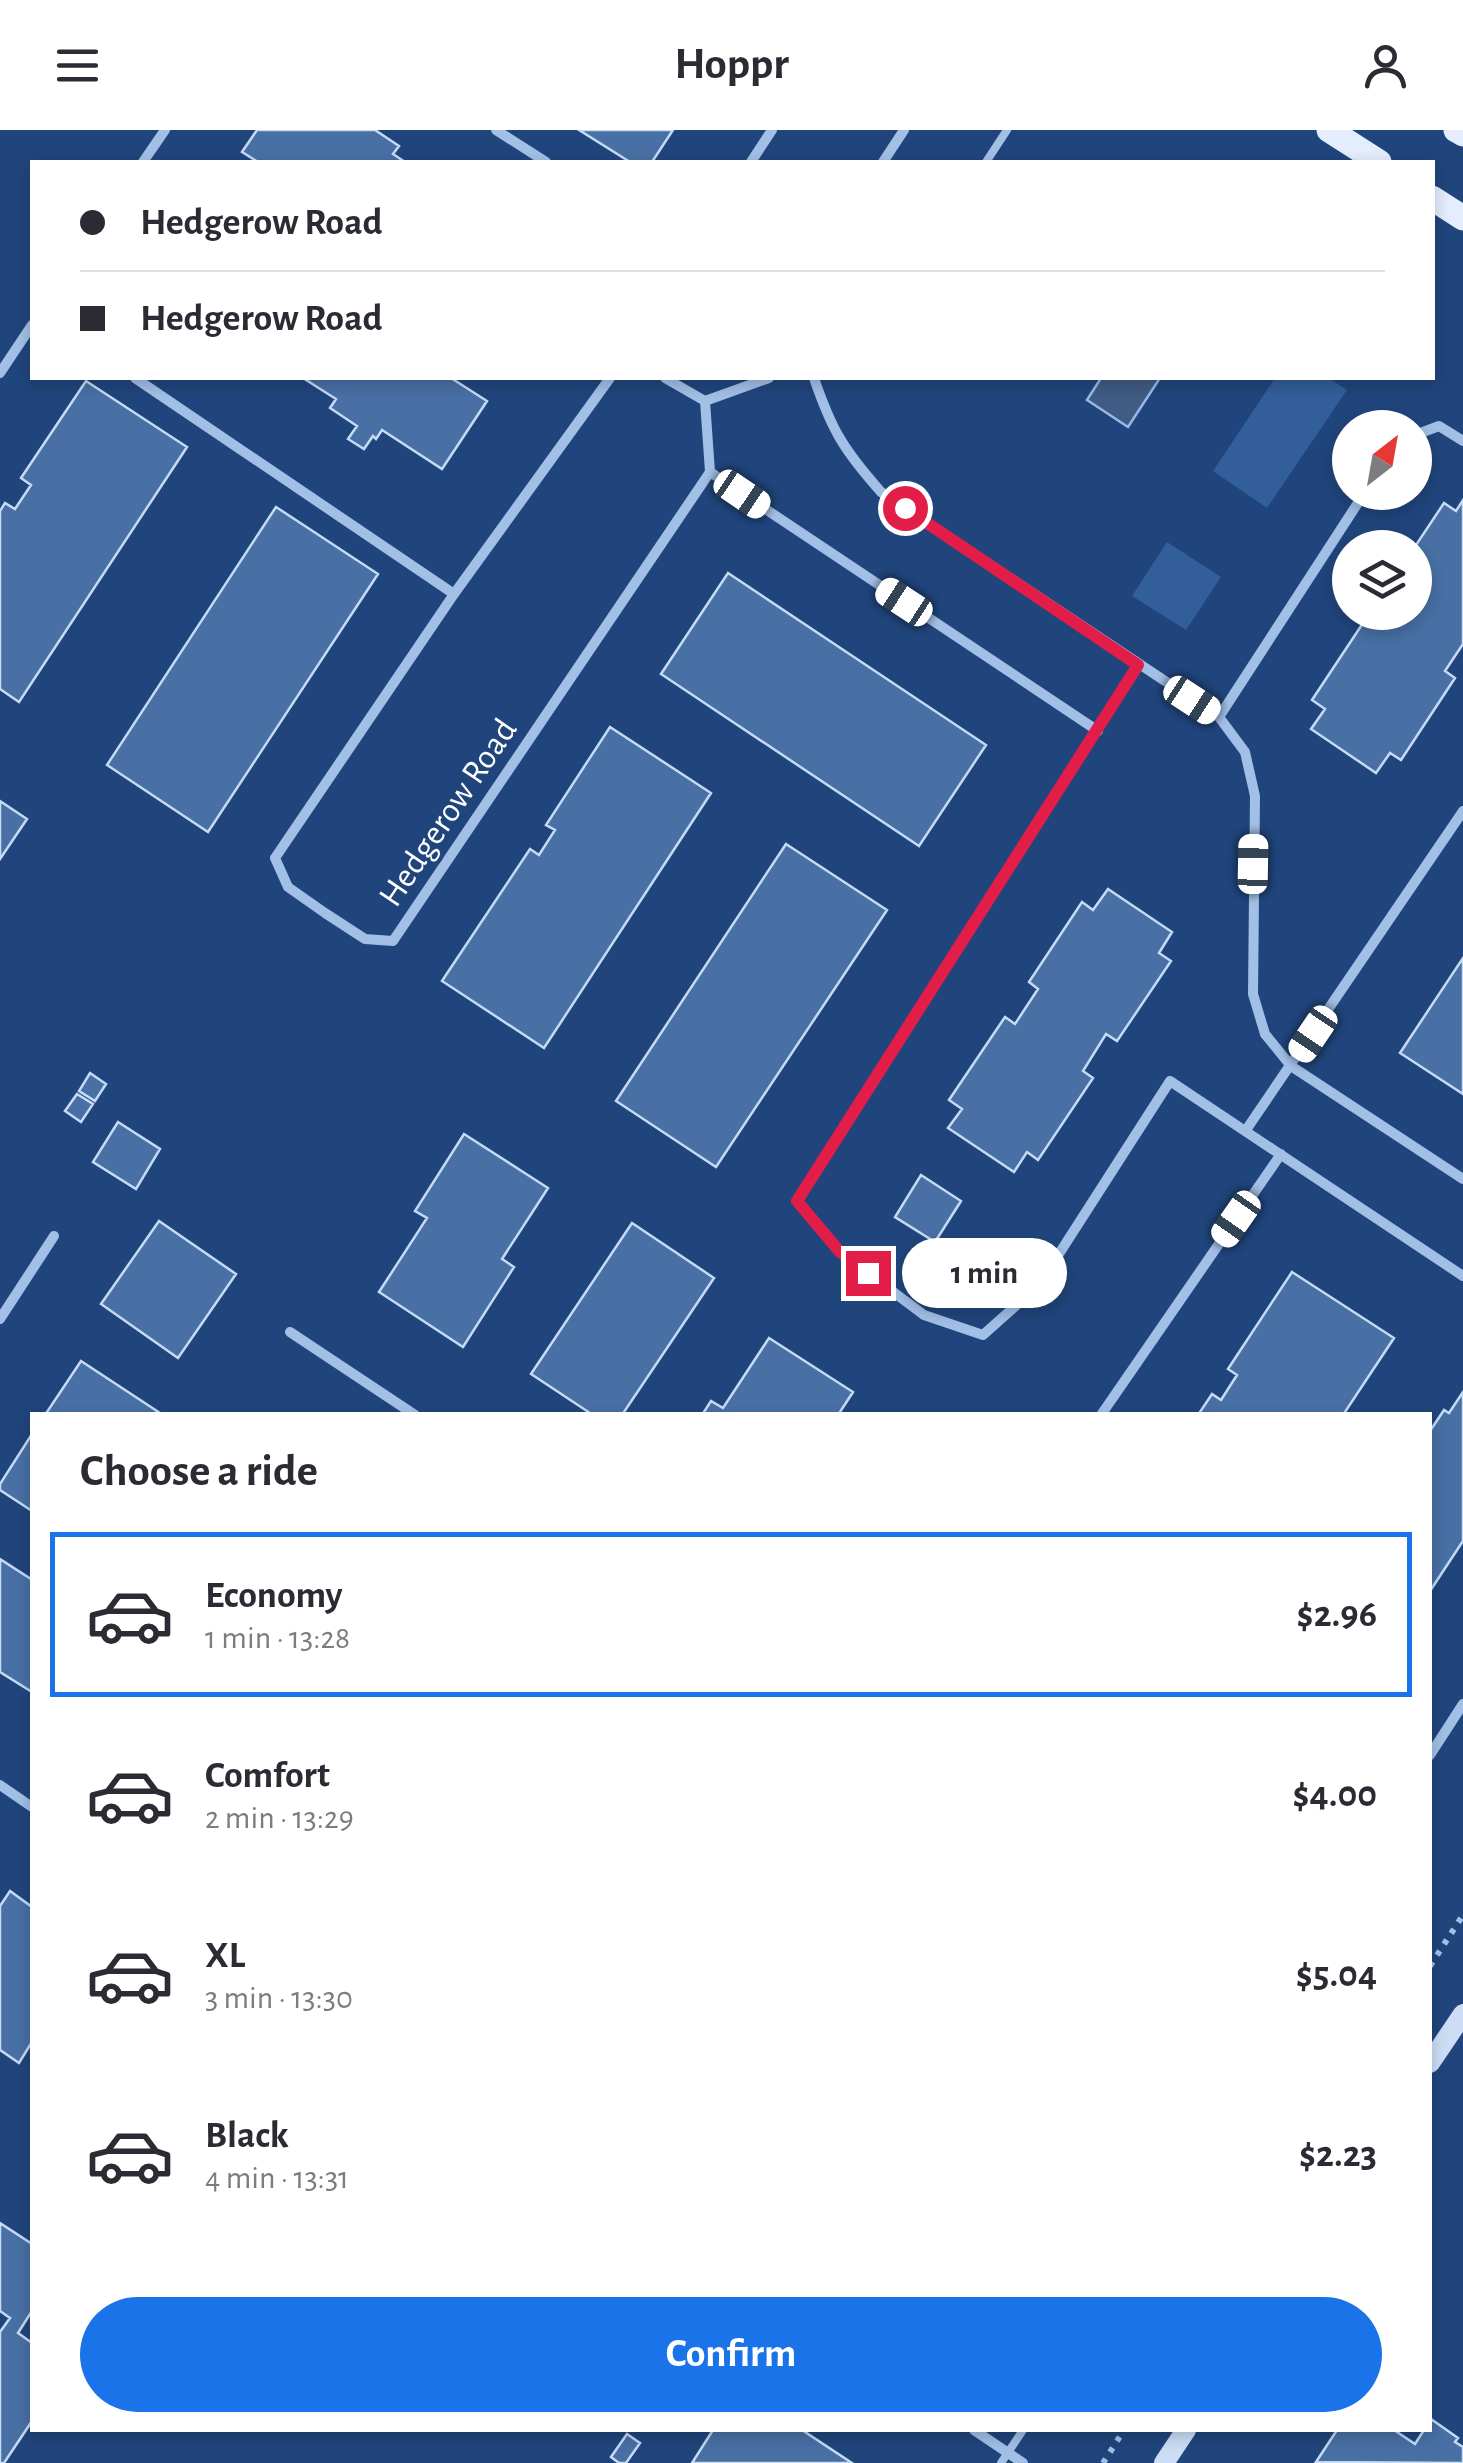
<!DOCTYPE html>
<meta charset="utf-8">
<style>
:root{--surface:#fff;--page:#f2f2f3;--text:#2b2b33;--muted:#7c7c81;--line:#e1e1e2;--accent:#1a73e8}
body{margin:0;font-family:"Alegreya Sans",sans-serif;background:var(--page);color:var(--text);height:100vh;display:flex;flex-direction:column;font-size:38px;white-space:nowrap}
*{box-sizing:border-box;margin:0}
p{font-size:32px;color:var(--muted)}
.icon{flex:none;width:55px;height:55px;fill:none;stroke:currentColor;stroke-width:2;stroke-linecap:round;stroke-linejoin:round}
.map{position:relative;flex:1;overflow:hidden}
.sheet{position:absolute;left:30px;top:1282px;width:1402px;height:1020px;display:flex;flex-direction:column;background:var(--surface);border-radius:0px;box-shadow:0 5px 15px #0003}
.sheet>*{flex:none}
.guide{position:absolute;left:30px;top:30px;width:1405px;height:220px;border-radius:0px;box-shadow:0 5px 15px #0003;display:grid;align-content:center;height:220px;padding:0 50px;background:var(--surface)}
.needle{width:65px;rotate:31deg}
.buttons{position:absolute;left:1332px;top:280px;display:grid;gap:20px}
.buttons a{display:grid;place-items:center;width:100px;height:100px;border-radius:50%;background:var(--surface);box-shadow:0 5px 15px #0003;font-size:50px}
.end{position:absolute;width:45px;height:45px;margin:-22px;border:12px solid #e11d48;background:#fff;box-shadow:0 0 0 5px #fff}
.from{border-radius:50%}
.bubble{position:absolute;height:70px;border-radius:35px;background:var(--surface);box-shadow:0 5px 15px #0003;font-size:32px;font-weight:700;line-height:70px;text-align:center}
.car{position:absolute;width:30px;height:60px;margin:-30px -15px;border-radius:12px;box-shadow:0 0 8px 2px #0007;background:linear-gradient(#fff 24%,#345 0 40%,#fff 0 76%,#345 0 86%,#fff 0)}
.guide b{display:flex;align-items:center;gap:35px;height:95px;font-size:38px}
.guide b+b{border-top:2px solid var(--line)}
.guide i{width:25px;height:25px;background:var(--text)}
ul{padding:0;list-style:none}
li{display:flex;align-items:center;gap:30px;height:165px;margin:0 20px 15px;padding:0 30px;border:5px solid transparent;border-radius:0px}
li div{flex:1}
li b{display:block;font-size:38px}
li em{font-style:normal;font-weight:700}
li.selected{border-color:var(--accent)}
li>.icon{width:90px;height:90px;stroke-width:1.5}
h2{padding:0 50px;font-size:45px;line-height:120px}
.primary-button{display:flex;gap:20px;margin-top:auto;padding:20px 50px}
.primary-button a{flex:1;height:115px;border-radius:60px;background:var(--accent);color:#fff;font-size:40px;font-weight:700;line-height:115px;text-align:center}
header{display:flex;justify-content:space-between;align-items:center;height:130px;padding:0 50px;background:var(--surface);font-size:45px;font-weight:700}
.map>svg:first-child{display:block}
.green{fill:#325e9a}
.water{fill:#405c84;stroke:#96b9e8;stroke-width:2.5}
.building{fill:#4870a5;stroke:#c5daf5;stroke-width:2.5}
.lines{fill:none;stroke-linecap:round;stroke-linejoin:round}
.path{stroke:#a2bfe6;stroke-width:6;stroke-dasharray:5 8;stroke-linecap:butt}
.lane{stroke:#a2bfe6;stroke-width:8}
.street{stroke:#a2bfe6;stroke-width:10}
.secondary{stroke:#ccddf5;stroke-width:20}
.primary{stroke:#e3edfd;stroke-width:25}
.route{stroke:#e11d48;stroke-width:12}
.labels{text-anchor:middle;stroke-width:8;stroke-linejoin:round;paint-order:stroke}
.street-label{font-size:35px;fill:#fff;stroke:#20457c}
</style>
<header><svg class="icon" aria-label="menu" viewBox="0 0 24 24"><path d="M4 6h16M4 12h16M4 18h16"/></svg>Hoppr<svg class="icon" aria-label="person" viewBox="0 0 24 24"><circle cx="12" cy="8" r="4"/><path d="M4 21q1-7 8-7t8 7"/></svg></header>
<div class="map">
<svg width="1463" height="2333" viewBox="0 0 1463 2333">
<rect width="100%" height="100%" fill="#20457c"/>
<path class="green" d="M1275,248H1329L1347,260L1267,378L1213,341Z
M1167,412L1221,447L1186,500L1132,466Z"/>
<path class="water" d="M1101,248H1160L1128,297L1087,270Z"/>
<path class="building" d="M257,0H375L399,16L393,24L405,32H258L242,22Z
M579,0H673L652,32H630Z
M303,248H451L487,271L442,339L382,300L376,309L373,306L364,319L348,309L357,296L330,278L336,269Z
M86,251L187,317L19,572L0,559V381L5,373L15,379L31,355L21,348Z
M1463,370V514L1445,541L1455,548L1401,630L1390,623L1376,643L1311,599L1325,579L1312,570L1367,487L1377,494L1385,482H1415L1414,418L1444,373L1456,381Z
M276,377L378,444L208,702L107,635Z
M728,443L986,615L919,716L661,544Z
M610,597L711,663L544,918L442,851L530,719L539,725L555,700L546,695Z
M0,671L27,689L0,729Z
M786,714L887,780L716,1037L616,971Z
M1108,759L1172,802L1159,823L1171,831L1117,911L1106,904L1083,941L1093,948L1038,1030L1027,1022L1014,1042L948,998L962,979L949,970L1005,887L1015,894L1038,859L1029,852L1082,772L1093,780Z
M1463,828V964L1400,923Z
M90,943L106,954L95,971L79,961Z
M77,964L93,974L81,992L65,981Z
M118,992L160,1019L136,1059L93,1032Z
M464,1004L548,1058L502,1129L514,1137L463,1217L379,1162L427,1088L415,1081Z
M921,1045L961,1071L935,1112L895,1087Z
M159,1091L236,1144L178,1228L101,1174Z
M632,1093L714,1148L622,1285H593L531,1244Z
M1292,1142L1394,1208L1343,1285H1198L1212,1264L1221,1270L1237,1245L1228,1239Z
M769,1208L853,1262L838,1285H702L711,1271L723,1278Z
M81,1231L163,1285H45Z
M1463,1262V1411L1430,1461V1301L1444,1280L1449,1283Z
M32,1304V1381L0,1360V1354Z
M0,1429L31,1449L32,1446V1562L0,1542Z
M10,1761L32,1777V1912L19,1933L0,1920V1776Z
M0,2093L32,2114V2181L18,2203L32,2213V2291L4,2333H0V2202L10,2188L0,2181Z
M1431,2289L1458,2308L1455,2312L1463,2317V2333L1316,2332L1337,2300H1394L1415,2314L1424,2300H1430Z
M713,2300H802L852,2333H692Z
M627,2304L640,2313L626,2333H619L611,2327Z"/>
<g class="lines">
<path class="path" d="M1430,1836L1463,1785
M1103,2333L1124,2300"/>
<path class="lane" d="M986,32L1007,0
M1001,2333L1023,2300"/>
<path class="street" d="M496,0L546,32
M143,32L165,0
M751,32L772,0
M883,32L904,0
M0,243L32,195
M135,248L454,464
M610,248L454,464L275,728L288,757L325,783L365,809L393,811L710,342L705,271
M665,248L705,271
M814,248C832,301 844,320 881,362L1219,587L1245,622L1255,666L1253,864L1265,904L1291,936L1463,1049
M705,271L769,248
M1415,305L1439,296L1463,311
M710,342L1098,601
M1138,535L797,1071L840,1122L924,1185L983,1205L1039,1155L1170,951L1463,1146
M1219,587L1365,362
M1246,1000L1463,681
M0,1189L54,1106
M290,1202L415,1285
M1101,1285L1281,1024
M1430,1625L1463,1574
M0,1655L32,1677
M974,2300L1023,2333"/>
<path class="secondary" d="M1430,1933L1463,1884
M1164,2333L1186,2300"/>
<path class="primary" d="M1329,0L1379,32
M1456,0L1463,4
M1432,68L1463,88"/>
</g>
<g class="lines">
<path class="route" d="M868,1143L840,1122L797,1071L1138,535L905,378"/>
</g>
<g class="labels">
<g class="street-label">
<text transform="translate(447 682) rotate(-56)" y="12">Hedgerow Road</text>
</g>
</g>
</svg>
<div class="buttons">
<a><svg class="needle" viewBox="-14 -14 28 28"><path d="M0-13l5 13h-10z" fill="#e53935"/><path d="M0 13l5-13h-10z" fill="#7c7c81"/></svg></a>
<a><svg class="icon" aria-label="layers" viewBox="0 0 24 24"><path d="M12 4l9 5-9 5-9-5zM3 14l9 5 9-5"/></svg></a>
</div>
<i class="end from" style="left:905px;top:378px"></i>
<i class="end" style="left:868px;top:1143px"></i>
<div class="bubble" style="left:902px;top:1108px;width:165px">1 min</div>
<i class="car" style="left:742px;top:364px;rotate:124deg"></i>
<i class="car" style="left:904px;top:472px;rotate:303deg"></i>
<i class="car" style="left:1192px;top:570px;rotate:123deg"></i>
<i class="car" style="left:1253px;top:734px;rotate:1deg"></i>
<i class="car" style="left:1313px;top:904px;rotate:214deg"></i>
<i class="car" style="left:1236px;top:1089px;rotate:215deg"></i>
<div class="guide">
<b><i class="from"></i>Hedgerow Road</b>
<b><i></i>Hedgerow Road</b>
</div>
<section class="sheet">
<h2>Choose a ride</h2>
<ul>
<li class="selected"><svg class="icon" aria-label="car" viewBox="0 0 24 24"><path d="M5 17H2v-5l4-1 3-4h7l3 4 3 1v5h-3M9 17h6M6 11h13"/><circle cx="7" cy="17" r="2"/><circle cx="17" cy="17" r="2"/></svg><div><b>Economy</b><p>1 min · 13:28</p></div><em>$2.96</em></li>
<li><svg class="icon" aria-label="car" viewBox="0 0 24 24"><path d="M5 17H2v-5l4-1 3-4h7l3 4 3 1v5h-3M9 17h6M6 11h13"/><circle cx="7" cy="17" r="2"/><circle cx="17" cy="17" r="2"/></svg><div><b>Comfort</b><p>2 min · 13:29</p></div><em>$4.00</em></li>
<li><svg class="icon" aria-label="car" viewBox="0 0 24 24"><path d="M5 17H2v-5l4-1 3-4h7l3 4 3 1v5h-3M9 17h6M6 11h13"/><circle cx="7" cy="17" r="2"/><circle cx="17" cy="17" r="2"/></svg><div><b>XL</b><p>3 min · 13:30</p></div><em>$5.04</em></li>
<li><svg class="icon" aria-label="car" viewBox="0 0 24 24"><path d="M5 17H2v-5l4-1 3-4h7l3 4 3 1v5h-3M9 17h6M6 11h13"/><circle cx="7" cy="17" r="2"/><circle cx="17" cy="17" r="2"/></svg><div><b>Black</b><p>4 min · 13:31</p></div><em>$2.23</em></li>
</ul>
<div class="primary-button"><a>Confirm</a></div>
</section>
</div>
